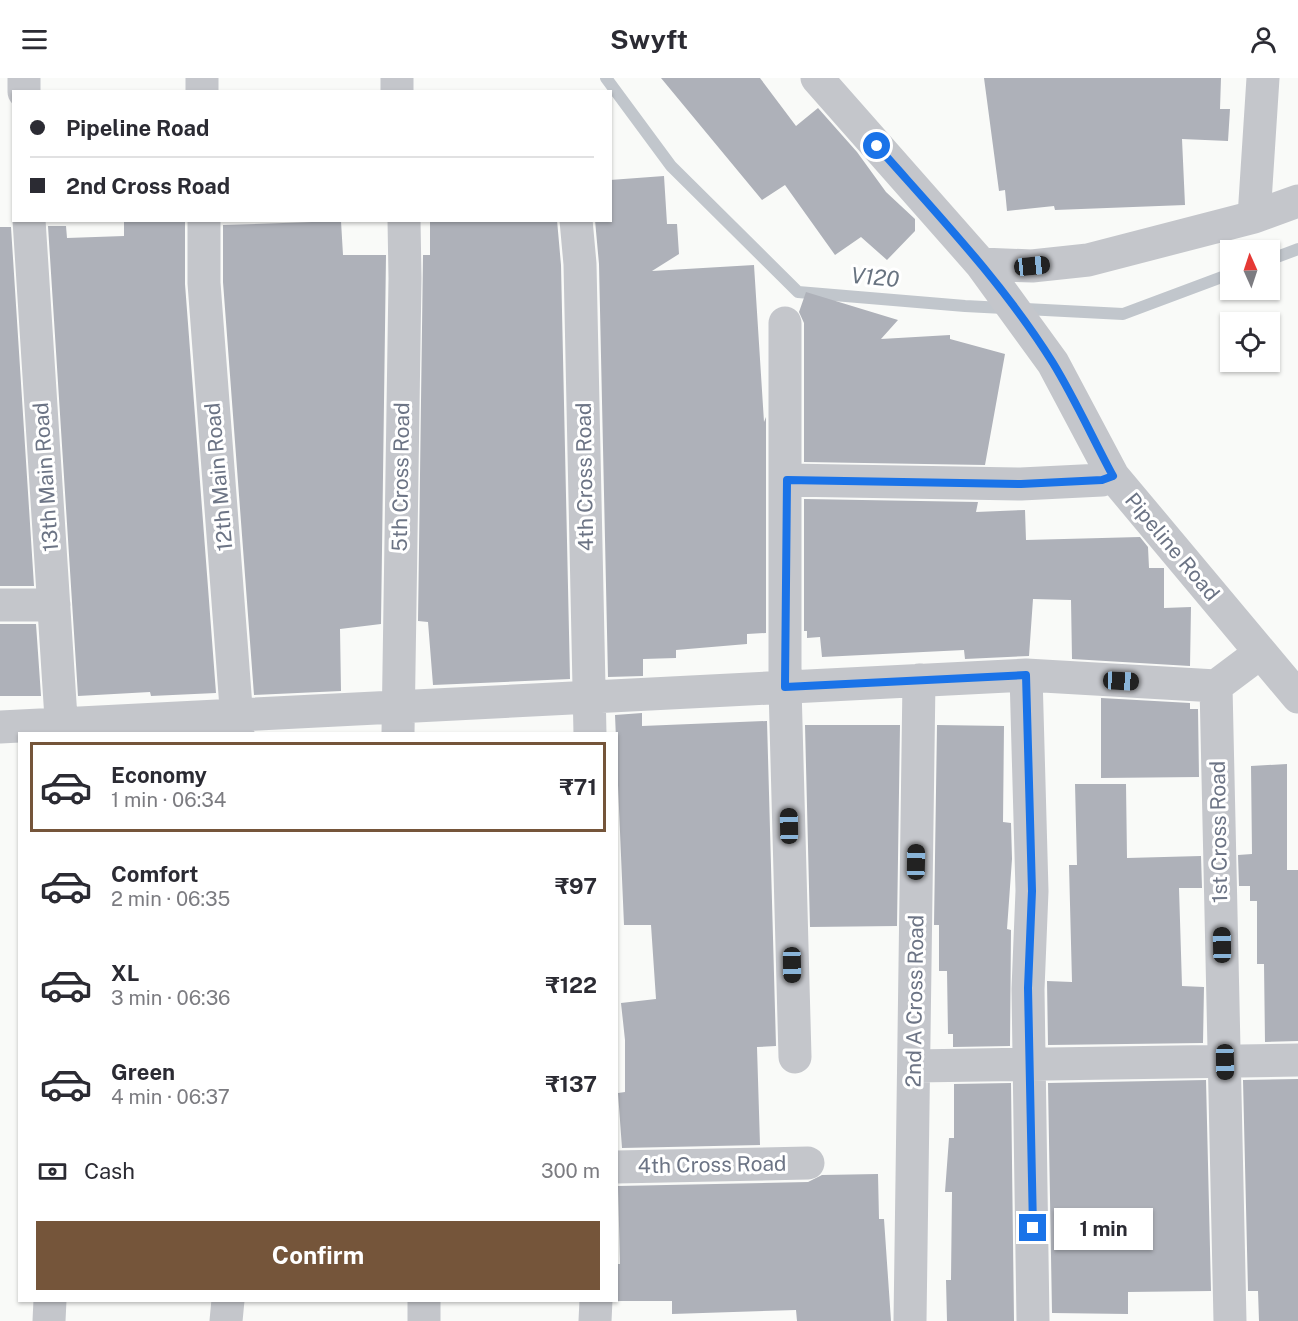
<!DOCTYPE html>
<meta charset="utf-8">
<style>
:root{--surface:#fff;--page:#f2f2f3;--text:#2b2b33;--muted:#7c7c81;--line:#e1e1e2;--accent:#75553a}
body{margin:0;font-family:"Public Sans",sans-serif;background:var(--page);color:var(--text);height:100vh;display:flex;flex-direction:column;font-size:22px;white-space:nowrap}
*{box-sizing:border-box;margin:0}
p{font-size:20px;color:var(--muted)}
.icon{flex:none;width:33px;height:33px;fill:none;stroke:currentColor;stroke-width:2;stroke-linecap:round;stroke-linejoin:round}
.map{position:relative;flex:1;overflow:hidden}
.side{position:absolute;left:18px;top:654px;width:600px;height:570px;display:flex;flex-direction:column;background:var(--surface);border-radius:0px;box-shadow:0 2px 4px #0004}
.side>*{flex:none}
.hud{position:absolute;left:12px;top:12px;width:600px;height:132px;border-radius:0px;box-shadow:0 2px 4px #0004;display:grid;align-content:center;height:132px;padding:0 18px;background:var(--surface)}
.needle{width:39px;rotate:357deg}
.fabs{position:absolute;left:1220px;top:162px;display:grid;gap:12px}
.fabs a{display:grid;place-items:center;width:60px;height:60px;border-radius:0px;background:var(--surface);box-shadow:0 2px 4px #0004;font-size:30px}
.end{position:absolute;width:27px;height:27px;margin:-14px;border:8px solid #1a73e8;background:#fff;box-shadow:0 0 0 3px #fff}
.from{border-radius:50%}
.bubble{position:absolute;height:42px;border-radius:0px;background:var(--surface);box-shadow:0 2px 4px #0004;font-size:20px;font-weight:700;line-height:42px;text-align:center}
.car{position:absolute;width:18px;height:36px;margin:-18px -9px;border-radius:8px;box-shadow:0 0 4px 2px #0007;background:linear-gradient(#222 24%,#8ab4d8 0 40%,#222 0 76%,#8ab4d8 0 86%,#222 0)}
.hud b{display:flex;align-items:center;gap:21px;height:57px;font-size:22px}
.hud b+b{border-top:2px solid var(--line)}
.hud i{width:15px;height:15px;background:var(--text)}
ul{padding:10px 0 0;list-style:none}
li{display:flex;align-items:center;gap:18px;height:90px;margin:0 12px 9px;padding:0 6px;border:3px solid transparent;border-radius:0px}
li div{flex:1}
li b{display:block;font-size:22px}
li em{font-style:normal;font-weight:700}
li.selected{border-color:var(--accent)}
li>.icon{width:54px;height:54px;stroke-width:1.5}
.pay{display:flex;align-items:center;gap:15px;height:66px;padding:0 18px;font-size:22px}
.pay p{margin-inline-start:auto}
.action{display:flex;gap:12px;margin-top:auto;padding:12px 18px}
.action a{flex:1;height:69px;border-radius:0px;background:var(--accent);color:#fff;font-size:24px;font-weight:700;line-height:69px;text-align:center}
header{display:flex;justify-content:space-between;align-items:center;height:78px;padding:0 18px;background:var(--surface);font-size:27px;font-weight:700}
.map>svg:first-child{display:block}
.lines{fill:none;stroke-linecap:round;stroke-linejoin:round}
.stream{stroke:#c1c6cc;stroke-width:12}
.building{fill:#aeb1b9}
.minor{stroke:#c4c6cb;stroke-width:33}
.route{stroke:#1a73e8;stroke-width:8}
.labels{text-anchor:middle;stroke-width:6;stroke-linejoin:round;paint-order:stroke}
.street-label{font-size:21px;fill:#6c7485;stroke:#fff}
.water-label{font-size:22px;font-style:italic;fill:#687380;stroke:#fff}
</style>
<header><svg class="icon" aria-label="menu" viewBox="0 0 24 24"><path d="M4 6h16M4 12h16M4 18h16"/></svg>Swyft<svg class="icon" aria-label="person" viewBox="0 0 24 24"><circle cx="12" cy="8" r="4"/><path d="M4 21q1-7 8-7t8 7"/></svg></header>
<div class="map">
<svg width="1298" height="1243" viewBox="0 0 1298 1243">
<rect width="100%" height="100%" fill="#f9faf8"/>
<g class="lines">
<path class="stream" d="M606,0L671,88L798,214L965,228L1123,236L1230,196
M1269,182L1298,171"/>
</g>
<path class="building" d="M661,0H760L796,48L818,30L857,74L886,114L915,141V153L887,182L861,159L835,177L785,107L762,122Z
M984,0H1221L1220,31H1230L1228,63L1182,61L1185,127L1055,132L1054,128L1007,133L1005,112L999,113Z
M664,98L667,146H677L679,176L652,193L754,187L764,344L766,339V555L747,556V566L676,572V580L643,581V598L608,599L599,186L595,142H610V102Z
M124,142H185V206L216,615L151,618L150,614L78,618L48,148H66L67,160L124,158Z
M430,142H557L561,187L570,601L433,607L428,544L418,543L423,177H430Z
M341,143L343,177H386L381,546L340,551L341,613L254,617L223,204V147Z
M0,149H11L34,508H0Z
M806,214L898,242L881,261L950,257V261L1005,276L985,387L804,384V245L799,234Z
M804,421L978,424L976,434L1025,432L1026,462L1140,459L1148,469L1149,490H1164V530L1191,529L1190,588L1072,581L1071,522L1033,521L1029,578L965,581L964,572L822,579L820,559L807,560V553H804Z
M0,546H36L41,618H0Z
M1101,620L1190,625V631H1198L1199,699L1101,700Z
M642,635V648L767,643L776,968L757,969L760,1067L622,1070L618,1015L625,1014V962L621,925L656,921L651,847H624L615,637Z
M805,647H900L897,848L810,849Z
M937,647L1004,648L1003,744L1011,745L1012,781L1007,851L1011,852L1010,968L953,969V956H948L947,893H939V847H934Z
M1287,686V792H1298V963L1265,964L1264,886H1257V823H1250V808H1239L1238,777L1252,776L1251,688Z
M1075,706H1126L1127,780L1201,778L1202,810H1179L1182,908L1204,909L1203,965L1048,967L1047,903L1072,904L1069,787H1077Z
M1298,1001V1243H1259L1258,1213H1248L1243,1002Z
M1206,1002L1211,1213L1128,1214V1236L1052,1235L1048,1005Z
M1011,1005L1014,1243H947L946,1202H951L952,1114H945L949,1060H954V1006Z
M878,1096L879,1141H884L891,1243H797L796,1232L672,1236V1223H617V1186H620L618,1108L808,1104L822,1097Z"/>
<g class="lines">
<path class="minor" d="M24,0V14
M202,0V14
M397,0V14
M817,0L981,186L1053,285L1113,398L1298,619
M1254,139L1263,0
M29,142L62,656
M204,142V205L238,656
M576,142L580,186L590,656
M981,186L1032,188L1088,182L1254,139L1298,123
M785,245V609L795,979
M787,402L1021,406L1102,402L1113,398
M0,527H54
M1026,597L1032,813L1028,911L1033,1243
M1216,608L1230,1243
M1216,608L1260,575
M0,649L1026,597L1216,608
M398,656L405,200L404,142
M914,988L1298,982
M616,1089L808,1085
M424,1222V1243
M49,1243L50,1222
M226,1243L228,1222
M595,1243L596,1222
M910,1243L919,602"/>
</g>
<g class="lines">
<path class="route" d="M877,68C938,137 1003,205 1053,285C1075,321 1093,361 1113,398L1102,402L1021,406L787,402L785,609L1026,597L1032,813L1028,910L1033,1150"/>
</g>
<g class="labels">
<g class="street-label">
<text transform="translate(46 399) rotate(-94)" y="7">13th Main Road</text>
<text transform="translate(219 399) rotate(-95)" y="7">12th Main Road</text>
<text transform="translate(401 399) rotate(-89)" y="7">5th Cross Road</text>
<text transform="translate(585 399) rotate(-91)" y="7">4th Cross Road</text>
<text transform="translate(1172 469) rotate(50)" y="7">Pipeline Road</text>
<text transform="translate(1219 754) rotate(-91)" y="7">1st Cross Road</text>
<text transform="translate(915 923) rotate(-89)" y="7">2nd A Cross Road</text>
<text transform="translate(712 1087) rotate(-1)" y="7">4th Cross Road</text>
</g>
<g class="water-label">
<text transform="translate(875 199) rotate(5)" y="8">V120</text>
</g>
</g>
</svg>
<div class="fabs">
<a><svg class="needle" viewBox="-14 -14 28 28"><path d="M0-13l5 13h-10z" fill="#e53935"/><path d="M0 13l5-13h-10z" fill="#7c7c81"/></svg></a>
<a><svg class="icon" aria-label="locate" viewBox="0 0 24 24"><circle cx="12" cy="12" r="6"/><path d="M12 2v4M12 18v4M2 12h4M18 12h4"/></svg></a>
</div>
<i class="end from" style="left:877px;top:68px"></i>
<i class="end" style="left:1033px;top:1150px"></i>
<div class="bubble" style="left:1054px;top:1130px;width:99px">1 min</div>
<i class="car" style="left:1032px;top:188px;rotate:84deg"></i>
<i class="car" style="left:1121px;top:603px;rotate:93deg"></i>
<i class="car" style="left:789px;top:748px;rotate:359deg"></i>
<i class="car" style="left:916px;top:784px;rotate:1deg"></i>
<i class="car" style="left:1222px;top:867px;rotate:359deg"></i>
<i class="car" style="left:792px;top:887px;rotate:179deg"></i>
<i class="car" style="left:1225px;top:984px;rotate:179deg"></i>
<div class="hud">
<b><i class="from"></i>Pipeline Road</b>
<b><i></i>2nd Cross Road</b>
</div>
<section class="side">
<ul>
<li class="selected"><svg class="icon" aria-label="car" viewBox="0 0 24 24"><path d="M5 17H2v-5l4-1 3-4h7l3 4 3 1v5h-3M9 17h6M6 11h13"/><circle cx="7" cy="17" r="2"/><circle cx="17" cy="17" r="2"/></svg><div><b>Economy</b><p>1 min · 06:34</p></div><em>₹71</em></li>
<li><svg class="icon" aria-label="car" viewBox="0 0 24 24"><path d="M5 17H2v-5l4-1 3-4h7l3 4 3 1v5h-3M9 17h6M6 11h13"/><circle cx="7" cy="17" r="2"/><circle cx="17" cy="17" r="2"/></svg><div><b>Comfort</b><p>2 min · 06:35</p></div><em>₹97</em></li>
<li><svg class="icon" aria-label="car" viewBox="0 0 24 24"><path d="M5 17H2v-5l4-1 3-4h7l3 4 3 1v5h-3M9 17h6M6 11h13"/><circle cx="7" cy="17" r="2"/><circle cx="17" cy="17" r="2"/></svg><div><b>XL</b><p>3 min · 06:36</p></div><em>₹122</em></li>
<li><svg class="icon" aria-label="car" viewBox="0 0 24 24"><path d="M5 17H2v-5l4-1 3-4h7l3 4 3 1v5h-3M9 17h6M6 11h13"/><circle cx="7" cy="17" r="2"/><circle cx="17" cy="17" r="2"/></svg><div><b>Green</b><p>4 min · 06:37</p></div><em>₹137</em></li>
</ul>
<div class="pay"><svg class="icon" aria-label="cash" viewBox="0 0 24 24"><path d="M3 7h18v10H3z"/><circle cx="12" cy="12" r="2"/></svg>Cash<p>300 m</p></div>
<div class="action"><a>Confirm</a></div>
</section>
</div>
